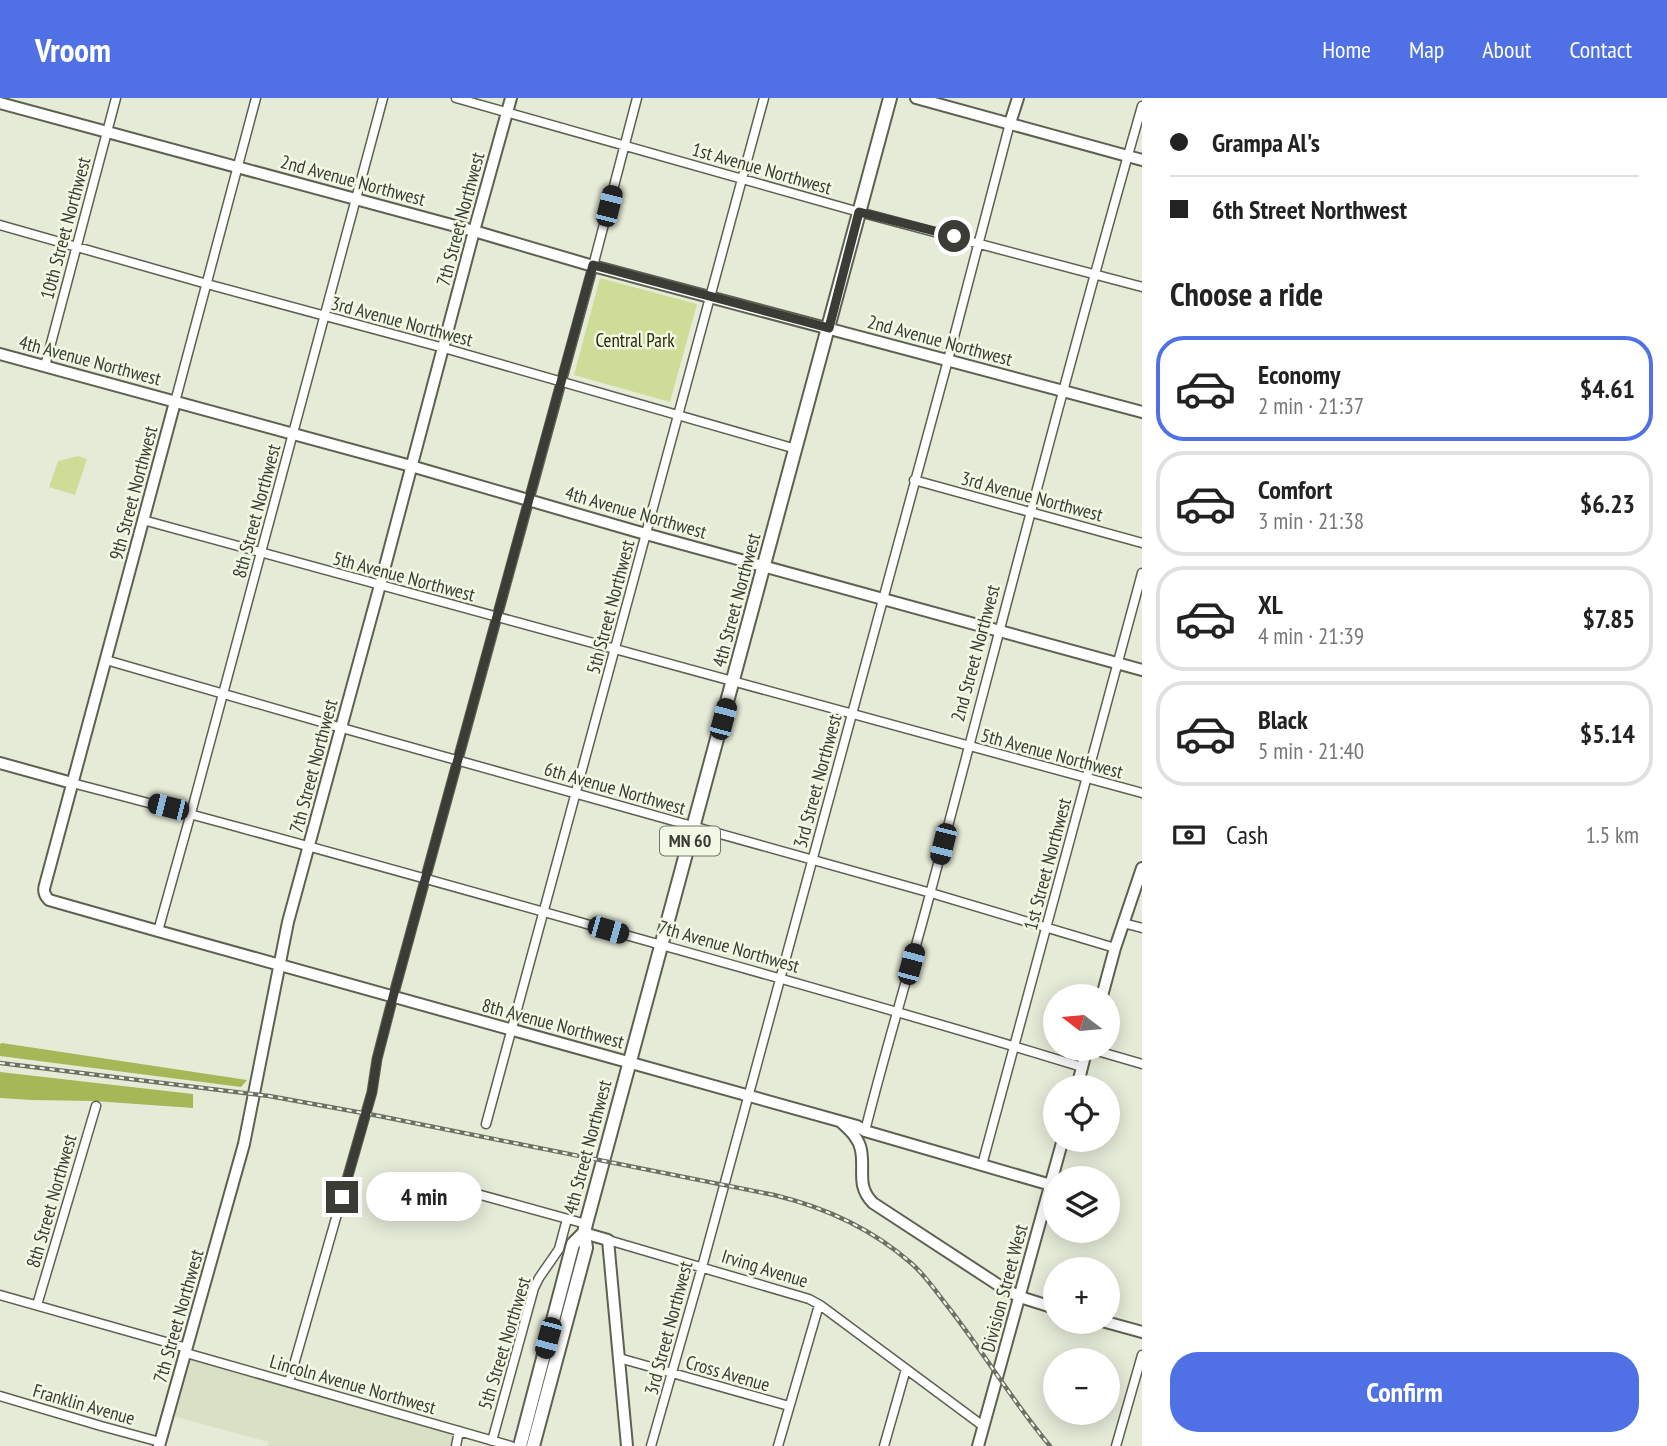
<!DOCTYPE html>
<meta charset="utf-8">
<style>
:root{--surface:#fff;--page:#f6f6f6;--text:#222;--muted:#767676;--line:#e0e0e0;--accent:#4f71e5}
body{margin:0;font-family:"PT Sans Narrow",sans-serif;background:var(--page);color:var(--text);height:100vh;display:flex;flex-direction:column;font-size:26px;white-space:nowrap}
*{box-sizing:border-box;margin:0}
p{font-size:23px;color:var(--muted)}
.icon{flex:none;width:38px;height:38px;fill:none;stroke:currentColor;stroke-width:2;stroke-linecap:round;stroke-linejoin:round}
.map{position:relative;flex:1;overflow:hidden}
.side{display:flex;flex-direction:column;background:var(--surface);width:525px}
.side>*{flex:none}
.hud{display:grid;align-content:center;height:154px;padding:0 28px;background:var(--surface)}
.needle{width:46px;rotate:286deg}
.fabs{position:absolute;left:1043px;top:886px;display:grid;gap:14px}
.fabs a{display:grid;place-items:center;width:77px;height:77px;border-radius:50%;background:var(--surface);box-shadow:0 4px 18px #0003;font-size:35px}
.end{position:absolute;width:32px;height:32px;margin:-16px;border:9px solid #3a3c35;background:#fff;box-shadow:0 0 0 4px #fff}
.from{border-radius:50%}
.bubble{position:absolute;height:49px;border-radius:24px;background:var(--surface);box-shadow:0 4px 18px #0003;font-size:23px;font-weight:700;line-height:49px;text-align:center}
.car{position:absolute;width:21px;height:42px;margin:-21px -10px;border-radius:9px;box-shadow:0 0 5px 2px #0007;background:linear-gradient(#222 24%,#8ab4d8 0 40%,#222 0 76%,#8ab4d8 0 86%,#222 0)}
.hud b{display:flex;align-items:center;gap:24px;height:66px;font-size:26px}
.hud b+b{border-top:2px solid var(--line)}
.hud i{width:18px;height:18px;background:var(--text)}
ul{padding:0;list-style:none}
li{display:flex;align-items:center;gap:21px;height:105px;margin:0 14px 10px;padding:0 14px;border:4px solid var(--line);border-radius:28px}
li div{flex:1}
li b{display:block;font-size:26px}
li em{font-style:normal;font-weight:700}
li.on{border-color:var(--accent)}
li>.icon{width:63px;height:63px;stroke-width:1.5}
h2{padding:0 28px;font-size:32px;line-height:84px}
.pay{display:flex;align-items:center;gap:18px;height:77px;padding:0 28px;font-size:26px}
.pay p{margin-inline-start:auto}
.primary-button{display:flex;gap:14px;margin-top:auto;padding:14px 28px}
.primary-button a{flex:1;height:80px;border-radius:28px;background:var(--accent);color:#fff;font-size:28px;font-weight:700;line-height:80px;text-align:center}
header{display:flex;align-items:center;gap:42px;box-sizing:border-box;height:98px;padding:0 35px;background:var(--accent);color:#fff}
header strong{font-size:33px}
nav{display:flex;gap:38px;margin-inline-start:auto;font-size:24px}
main{display:flex;flex:1;min-height:0}
.map>svg:first-child{display:block}
.built{fill:#d9e0c6}
.green{fill:#cddc97}
.forest{fill:#a6b757}
.lines{fill:none;stroke-linecap:round;stroke-linejoin:round}
.street-casing{stroke:#5d6151;stroke-width:11}
.secondary-casing{stroke:#5d6151;stroke-width:14}
.primary-casing{stroke:#5d6151;stroke-width:16}
.street{stroke:#fff;stroke-width:8}
.secondary{stroke:#fff;stroke-width:10}
.primary{stroke:#fff;stroke-width:12}
.rail-casing{stroke:#6d7065;stroke-width:4.5}
.rail{stroke:#f3f8e5;stroke-width:2;stroke-dasharray:5;stroke-linecap:butt}
.route{stroke:#3a3c35;stroke-width:9}
.labels{text-anchor:middle;stroke-width:5;stroke-linejoin:round;paint-order:stroke}
.shield{fill:#f3f8e5;stroke:#72746a;stroke-width:2}
.shield-label{font-size:18px;font-weight:bold;fill:#3a3c35}
.street-label{font-size:19px;fill:#3a3c35;stroke:#f3f8e5}
.park-label{font-size:19px;fill:#272d03;stroke:#f3f8e5}
</style>
<header>
<strong>Vroom</strong>
<nav><a>Home</a><a>Map</a><a>About</a><a>Contact</a></nav>
</header>
<main>
<div class="map">
<svg width="1142" height="1348" viewBox="0 0 1142 1348">
<rect width="100%" height="100%" fill="#e6ebd8"/>
<path class="built" d="M189,1259L456,1333L452,1348H268V1344L173,1318Z"/>
<path class="green" d="M600,180L697,206L670,304L574,277Z
M78,358L87,361L75,397L49,389L58,363Z"/>
<path class="forest" d="M2,945L247,982L241,989L0,958V946Z
M0,974L193,996V1010L94,1003L32,1002L0,1000Z"/>
<g class="lines">
<defs>
<path id="street" d="M456,0L859,114L1142,189
M0,127L207,186L444,250L796,351
M45,268L116,0
M175,304L256,0
M914,382L1142,445
M143,422L1142,695
M106,562L342,630L931,795L1115,850
M72,685C243,729 413,777 583,825C750,872 917,918 1082,969
M1123,825L1142,830
M158,833L191,715L383,0
M1087,950L1142,966
M486,1026L764,0
M865,1033C885,953 909,875 930,796C1000,533 1067,270 1142,8
M982,1067L1142,475
M448,1088L586,1126
M608,1142L809,1201L820,1207L983,1328
M0,1197L187,1250
M37,1207L96,1008
M186,1255L511,1348
M619,1260L789,1308
M289,1284L372,994L377,961L393,899L593,168L637,0
M0,1298L101,1328L160,1344
M492,1343L534,1190L539,1180L559,1151L567,1121
M456,1348L459,1333
M651,1348L702,1169L948,262L1010,25
M778,1348L819,1207
M884,1348L906,1271
M1116,1348L1142,1257"/>
<path id="secondary" d="M916,0L1142,62
M0,5L474,133L593,168L1142,314
M1010,25L1018,0
M0,256L411,368L635,433L1142,572
M175,304L45,787C43,793 44,797 49,802L158,833L857,1028L865,1033L1051,1087
M0,665L72,685
M1102,898L1115,850L1142,770
M1077,989L1087,950
M842,1025C851,1033 859,1041 861,1052C865,1073 856,1088 873,1105L1003,1190L1020,1199L1055,1210
M584,1135L608,1142L627,1348
M1102,1223L1142,1234
M159,1348L244,1046L288,824L380,487L474,133L511,0
M978,1348L1063,1041"/>
<path id="primary" d="M520,1348L573,1146L584,1135
M533,1348L586,1150L584,1135L586,1126L890,0"/>
</defs>
<use href="#street" class="street-casing"/>
<use href="#secondary" class="secondary-casing"/>
<use href="#primary" class="primary-casing"/>
<use href="#street" class="street"/>
<use href="#secondary" class="secondary"/>
<use href="#primary" class="primary"/>
<defs>
<path id="rail" d="M0,965L269,998L374,1017L774,1097C824,1109 872,1131 911,1165C926,1178 937,1195 949,1210C984,1255 1013,1304 1050,1348"/>
</defs>
<use href="#rail" class="rail-casing"/>
<use href="#rail" class="rail"/>
</g>
<g class="lines">
<path class="route" d="M342,1099L372,994L377,961L393,899L593,167L829,230L859,114L954,138"/>
</g>
<g class="labels">
<rect class="shield" x="660" y="728.5" width="60" height="29" rx="5"/>
<g class="shield-label">
<text x="690" y="749">MN 60</text>
</g>
<g class="street-label">
<text transform="translate(762 70) rotate(16)" y="7">1st Avenue Northwest</text>
<text transform="translate(353 82) rotate(15)" y="7">2nd Avenue Northwest</text>
<text transform="translate(460 121) rotate(-75)" y="7">7th Street Northwest</text>
<text transform="translate(65 130) rotate(-75)" y="7">10th Street Northwest</text>
<text transform="translate(402 223) rotate(15)" y="7">3rd Avenue Northwest</text>
<text transform="translate(940 242) rotate(15)" y="7">2nd Avenue Northwest</text>
<text transform="translate(90 262) rotate(15)" y="7">4th Avenue Northwest</text>
<text transform="translate(133 395) rotate(-75)" y="7">9th Street Northwest</text>
<text transform="translate(1032 398) rotate(15)" y="7">3rd Avenue Northwest</text>
<text transform="translate(256 413) rotate(-75)" y="7">8th Street Northwest</text>
<text transform="translate(636 414) rotate(16)" y="7">4th Avenue Northwest</text>
<text transform="translate(404 478) rotate(15)" y="7">5th Avenue Northwest</text>
<text transform="translate(736 502) rotate(-75)" y="7">4th Street Northwest</text>
<text transform="translate(610 509) rotate(-75)" y="7">5th Street Northwest</text>
<text transform="translate(975 555) rotate(-75)" y="7">2nd Street Northwest</text>
<text transform="translate(1052 655) rotate(15)" y="7">5th Avenue Northwest</text>
<text transform="translate(313 668) rotate(-75)" y="7">7th Street Northwest</text>
<text transform="translate(817 683) rotate(-75)" y="7">3rd Street Northwest</text>
<text transform="translate(615 690) rotate(16)" y="7">6th Avenue Northwest</text>
<text transform="translate(1047 766) rotate(-75)" y="7">1st Street Northwest</text>
<text transform="translate(729 848) rotate(16)" y="7">7th Avenue Northwest</text>
<text transform="translate(553 925) rotate(15)" y="7">8th Avenue Northwest</text>
<text transform="translate(587 1049) rotate(-75)" y="7">4th Street Northwest</text>
<text transform="translate(51 1103) rotate(-74)" y="7">8th Street Northwest</text>
<text transform="translate(765 1170) rotate(17)" y="7">Irving Avenue</text>
<text transform="translate(1004 1190) rotate(-75)" y="7">Division Street West</text>
<text transform="translate(178 1218) rotate(-74)" y="7">7th Street Northwest</text>
<text transform="translate(668 1230) rotate(-75)" y="7">3rd Street Northwest</text>
<text transform="translate(504 1245) rotate(-73)" y="7">5th Street Northwest</text>
<text transform="translate(728 1275) rotate(16)" y="7">Cross Avenue</text>
<text transform="translate(353 1286) rotate(16)" y="7">Lincoln Avenue Northwest</text>
<text transform="translate(84 1306) rotate(16)" y="7">Franklin Avenue</text>
</g>
<g class="park-label">
<text x="635" y="249">Central Park</text>
</g>
</g>
</svg>
<div class="fabs">
<a><svg class="needle" viewBox="-14 -14 28 28"><path d="M0-13l5 13h-10z" fill="#e53935"/><path d="M0 13l5-13h-10z" fill="#767676"/></svg></a>
<a><svg class="icon" aria-label="locate" viewBox="0 0 24 24"><circle cx="12" cy="12" r="6"/><path d="M12 2v4M12 18v4M2 12h4M18 12h4"/></svg></a>
<a><svg class="icon" aria-label="layers" viewBox="0 0 24 24"><path d="M12 4l9 5-9 5-9-5zM3 14l9 5 9-5"/></svg></a>
<a>+</a>
<a>−</a>
</div>
<i class="end from" style="left:954px;top:138px"></i>
<i class="end" style="left:342px;top:1099px"></i>
<div class="bubble" style="left:366px;top:1074px;width:116px">4 min</div>
<i class="car" style="left:609px;top:108px;rotate:14deg"></i>
<i class="car" style="left:723px;top:621px;rotate:15deg"></i>
<i class="car" style="left:168px;top:709px;rotate:284deg"></i>
<i class="car" style="left:943px;top:746px;rotate:194deg"></i>
<i class="car" style="left:608px;top:832px;rotate:106deg"></i>
<i class="car" style="left:911px;top:866px;rotate:15deg"></i>
<i class="car" style="left:548px;top:1240px;rotate:195deg"></i>
</div>
<section class="side">
<div class="hud">
<b><i class="from"></i>Grampa Al's</b>
<b><i></i>6th Street Northwest</b>
</div>
<h2>Choose a ride</h2>
<ul>
<li class="on"><svg class="icon" aria-label="car" viewBox="0 0 24 24"><path d="M5 17H2v-5l4-1 3-4h7l3 4 3 1v5h-3M9 17h6M6 11h13"/><circle cx="7" cy="17" r="2"/><circle cx="17" cy="17" r="2"/></svg><div><b>Economy</b><p>2 min · 21:37</p></div><em>$4.61</em></li>
<li><svg class="icon" aria-label="car" viewBox="0 0 24 24"><path d="M5 17H2v-5l4-1 3-4h7l3 4 3 1v5h-3M9 17h6M6 11h13"/><circle cx="7" cy="17" r="2"/><circle cx="17" cy="17" r="2"/></svg><div><b>Comfort</b><p>3 min · 21:38</p></div><em>$6.23</em></li>
<li><svg class="icon" aria-label="car" viewBox="0 0 24 24"><path d="M5 17H2v-5l4-1 3-4h7l3 4 3 1v5h-3M9 17h6M6 11h13"/><circle cx="7" cy="17" r="2"/><circle cx="17" cy="17" r="2"/></svg><div><b>XL</b><p>4 min · 21:39</p></div><em>$7.85</em></li>
<li><svg class="icon" aria-label="car" viewBox="0 0 24 24"><path d="M5 17H2v-5l4-1 3-4h7l3 4 3 1v5h-3M9 17h6M6 11h13"/><circle cx="7" cy="17" r="2"/><circle cx="17" cy="17" r="2"/></svg><div><b>Black</b><p>5 min · 21:40</p></div><em>$5.14</em></li>
</ul>
<div class="pay"><svg class="icon" aria-label="cash" viewBox="0 0 24 24"><path d="M3 7h18v10H3z"/><circle cx="12" cy="12" r="2"/></svg>Cash<p>1.5 km</p></div>
<div class="primary-button"><a>Confirm</a></div>
</section>
</main>
